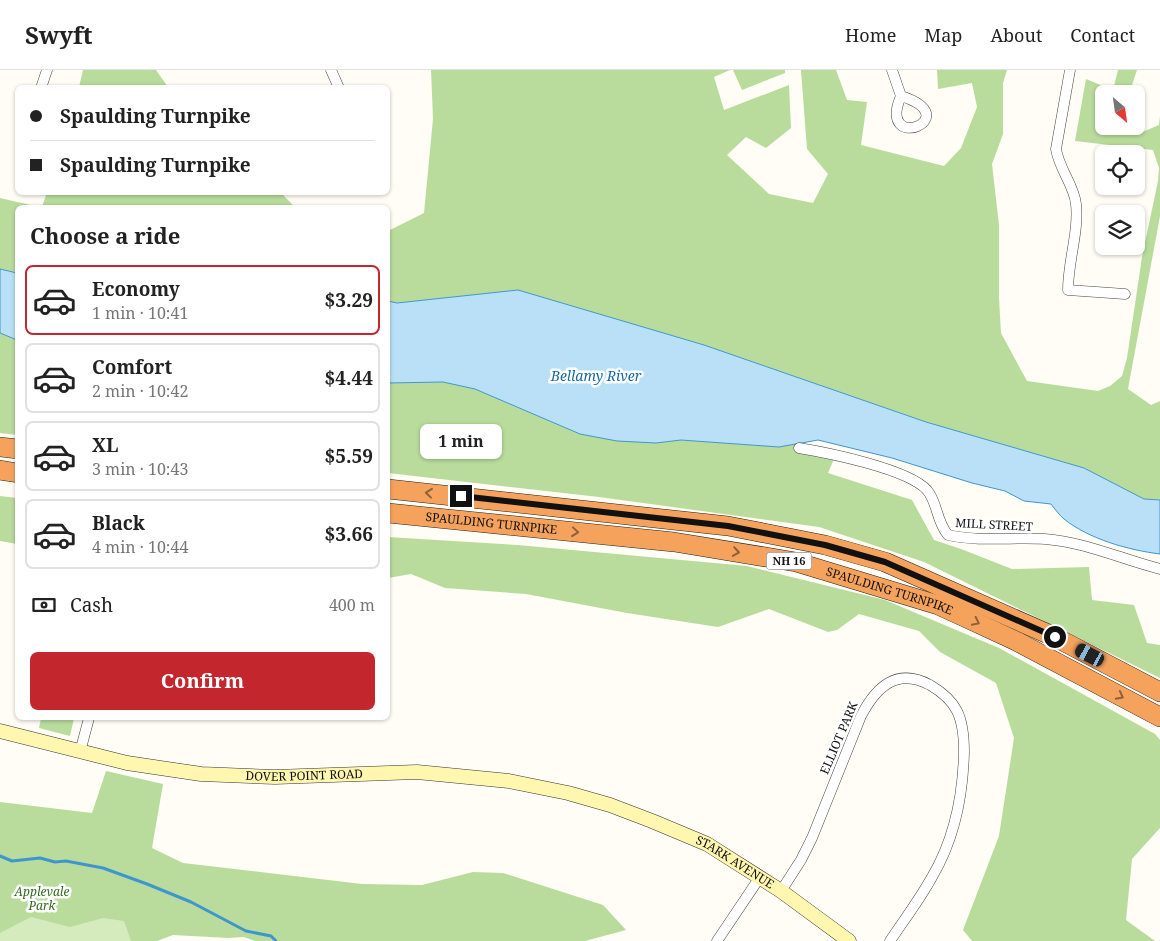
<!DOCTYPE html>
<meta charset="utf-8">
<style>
:root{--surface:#fff;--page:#f2f2f2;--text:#222;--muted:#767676;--line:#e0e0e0;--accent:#c4262e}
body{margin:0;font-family:"Noto Serif",serif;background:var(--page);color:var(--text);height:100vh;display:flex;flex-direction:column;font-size:19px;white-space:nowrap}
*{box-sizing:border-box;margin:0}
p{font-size:16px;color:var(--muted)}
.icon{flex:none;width:28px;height:28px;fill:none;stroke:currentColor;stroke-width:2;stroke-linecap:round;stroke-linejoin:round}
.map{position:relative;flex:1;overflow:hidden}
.side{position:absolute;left:15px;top:135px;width:375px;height:515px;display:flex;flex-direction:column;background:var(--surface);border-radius:8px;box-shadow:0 1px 4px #0004}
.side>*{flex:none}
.guide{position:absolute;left:15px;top:15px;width:375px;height:110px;border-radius:8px;box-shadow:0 1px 4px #0004;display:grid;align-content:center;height:110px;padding:0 15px;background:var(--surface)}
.needle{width:32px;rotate:151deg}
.buttons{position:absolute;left:1095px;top:15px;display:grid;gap:10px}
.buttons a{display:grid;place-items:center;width:50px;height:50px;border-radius:8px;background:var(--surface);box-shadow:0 1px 4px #0004;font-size:25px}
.end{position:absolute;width:22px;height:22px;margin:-11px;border:6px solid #111;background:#fff;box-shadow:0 0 0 2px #fff}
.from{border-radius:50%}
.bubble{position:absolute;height:35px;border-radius:8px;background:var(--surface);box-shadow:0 1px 4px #0004;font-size:16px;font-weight:700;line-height:35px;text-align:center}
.car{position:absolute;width:15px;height:30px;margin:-15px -8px;border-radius:6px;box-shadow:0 0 4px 1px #0007;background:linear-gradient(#222 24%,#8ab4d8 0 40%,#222 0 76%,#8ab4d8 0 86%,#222 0)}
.guide b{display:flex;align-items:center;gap:18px;height:48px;font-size:19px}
.guide b+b{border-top:1px solid var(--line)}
.guide i{width:12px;height:12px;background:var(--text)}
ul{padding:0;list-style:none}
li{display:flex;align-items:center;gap:15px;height:70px;margin:0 10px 8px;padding:0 5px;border:2px solid var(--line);border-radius:8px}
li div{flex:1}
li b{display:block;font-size:19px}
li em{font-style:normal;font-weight:700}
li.on{border-color:var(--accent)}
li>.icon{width:45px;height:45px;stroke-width:1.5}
h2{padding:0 15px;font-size:22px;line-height:60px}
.pay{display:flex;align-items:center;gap:12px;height:55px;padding:0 15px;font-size:19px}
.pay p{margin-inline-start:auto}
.cta{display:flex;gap:10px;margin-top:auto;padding:10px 15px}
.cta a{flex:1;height:58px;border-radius:8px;background:var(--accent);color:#fff;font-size:20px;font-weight:700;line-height:58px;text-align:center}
header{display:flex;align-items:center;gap:30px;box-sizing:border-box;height:70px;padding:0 25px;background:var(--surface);border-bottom:1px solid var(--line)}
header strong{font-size:24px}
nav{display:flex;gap:28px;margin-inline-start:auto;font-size:18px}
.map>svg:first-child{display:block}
.green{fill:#d5ebbd}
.forest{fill:#b9dc9c}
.water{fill:#b9e0f7;stroke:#3f96cf}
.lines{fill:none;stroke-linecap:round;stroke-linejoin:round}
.stream{stroke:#3f96cf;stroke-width:3}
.minor-casing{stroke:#444;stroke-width:11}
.secondary-casing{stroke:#333;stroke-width:15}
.motorway-casing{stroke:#222;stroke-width:20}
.minor{stroke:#fff;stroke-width:10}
.secondary{stroke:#fff6b0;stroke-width:14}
.motorway{stroke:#f5a25d;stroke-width:19}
.oneway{stroke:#8e613b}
.route{stroke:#111;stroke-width:6}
.labels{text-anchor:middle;stroke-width:5;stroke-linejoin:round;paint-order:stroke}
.shield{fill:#fff;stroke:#585858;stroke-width:1}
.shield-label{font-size:11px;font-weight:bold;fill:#111}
.street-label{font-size:12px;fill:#111;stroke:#fff}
.park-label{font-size:12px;font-style:italic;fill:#2f6b1f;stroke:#fff}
.water-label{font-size:14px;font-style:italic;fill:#1768a6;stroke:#fff}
</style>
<header>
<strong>Swyft</strong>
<nav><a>Home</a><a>Map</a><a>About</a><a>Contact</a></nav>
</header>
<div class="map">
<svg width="1160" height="871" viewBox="0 0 1160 871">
<rect width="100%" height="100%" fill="#fffdf5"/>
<path class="green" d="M0,766L170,837L151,871H0Z"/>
<path class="forest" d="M83,0H156L168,17H79Z
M431,0H730L714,7L724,40L789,15L791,58L766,78L746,67L727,85L769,124L813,133L828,104L807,79L801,0H836L847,30L867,32L861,75L944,96L961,78L977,37L972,13L938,19L937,0H1007L1003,13V64L992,94L999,155V228L1001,263L1027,311L1098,321L1110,316L1122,306L1127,288L1142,187L1158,111L1159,98L1153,80L1075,71L1086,9L1113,20L1118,0H1137L1129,24H1104V56H1129L1140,63L1159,55L1160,46V146L1128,319L1151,335L1160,331V430L1144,429L1084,398L926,352L704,275L518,220L397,233L388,231V161L424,143L433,49Z
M733,0H785V3L742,20Z
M47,122L281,123L295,137H42Z
M0,128L39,137L18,138L17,203L0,199Z
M0,263L17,270V365L0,363Z
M443,312L475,319L580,364L656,373L681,370L779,377L797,372L794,379L834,389L828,403L912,430L934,470L961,479L1012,499L1089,497L1092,530L1134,535L1147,573L1160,575V608L924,492L819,457L599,427L388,403V313Z
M0,426L17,428V474L0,471Z
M388,467L518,475L747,496L885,530L999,578L1155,664L1160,670V758L1132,789L1126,850L1155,871H972L963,860L999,766L1014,668L996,613L940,582L919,561L859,544L837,560L828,562L769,539L718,557L627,543L526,524L445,518L411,504L388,508Z
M41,648H74L70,666L39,658Z
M106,701L163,714L152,778L183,793L362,814L422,815L473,802L503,803L603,835L626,860L585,871H255L244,867L228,868L173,865L157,871H131L124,851L103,848L70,857L31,847L0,863V732L92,743Z"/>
<path class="water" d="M0,199L17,203V270L0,263Z
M518,220L704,275L926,352L1084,398L1144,429L1160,430V484C1128,480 1089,469 1064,449C1059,445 1055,439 1051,434L1024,431L1005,421L972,413L892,388L818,370L779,377L681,370L656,373L617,371L580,364L475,319L443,312L388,313V231L397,233Z"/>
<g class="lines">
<path class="stream" d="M0,786L12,791L40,788L55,792L66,791L103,798L147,814L191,832L246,861L271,866L276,871"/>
<defs>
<path id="minor" d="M331,0L339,18
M892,0L901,26
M1070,0L1056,79C1059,99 1074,115 1076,134C1079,162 1068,191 1068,220L1125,224
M41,18L47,0
M901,26C969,48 876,85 901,26Z
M799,378C829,383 908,399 927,420C938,433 936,451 948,465C980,472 1013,467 1045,469C1085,472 1121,489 1160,499
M80,682L89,648
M781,821L801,790L812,768L861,646C876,617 897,597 930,615C942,622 951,629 957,641C963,653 964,669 964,682C963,725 954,770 932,807C920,829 904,850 890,871
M717,871L760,807"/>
<g id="secondary">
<path id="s1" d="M0,661L127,693L201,704L275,707L417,702L509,711L568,723L610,735L652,751L707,774L781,821L849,871"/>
</g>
<g id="motorway">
<path d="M0,377L18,379"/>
<path d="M0,400L18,403"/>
<path d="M388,419L728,456L825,475L885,492L1055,567L1160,622"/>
<path id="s2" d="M388,443L674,472L796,492L938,535L960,545L1016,571L1160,647"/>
</g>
</defs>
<use href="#minor" class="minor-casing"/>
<use href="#secondary" class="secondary-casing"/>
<use href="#motorway" class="motorway-casing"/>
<use href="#minor" class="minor"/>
<use href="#secondary" class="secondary"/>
<use href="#motorway" class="motorway"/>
</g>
<defs><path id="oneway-chevron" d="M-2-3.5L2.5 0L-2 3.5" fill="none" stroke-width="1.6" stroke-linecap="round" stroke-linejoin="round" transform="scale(1.25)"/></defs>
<g class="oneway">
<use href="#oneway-chevron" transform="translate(429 423) rotate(-174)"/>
<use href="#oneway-chevron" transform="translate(575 462) rotate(6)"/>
<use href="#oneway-chevron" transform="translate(736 482) rotate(9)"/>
<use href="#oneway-chevron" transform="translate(976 552) rotate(26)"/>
<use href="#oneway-chevron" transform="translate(1120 626) rotate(28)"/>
</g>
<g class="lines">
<path class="route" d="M461,426L728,456L825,475L885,492L1055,567"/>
</g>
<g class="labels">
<rect class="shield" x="766.5" y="482.5" width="45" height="17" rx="4"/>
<g class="shield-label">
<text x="789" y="495">NH 16</text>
</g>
<g class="street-label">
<text dy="4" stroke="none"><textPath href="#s2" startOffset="104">SPAULDING TURNPIKE</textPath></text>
<text transform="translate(994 455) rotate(3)" y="4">MILL STREET</text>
<text dy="4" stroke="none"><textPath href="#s2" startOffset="509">SPAULDING TURNPIKE</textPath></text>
<text transform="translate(839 668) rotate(-67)" y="4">ELLIOT PARK</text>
<text dy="4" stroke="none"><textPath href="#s1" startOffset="309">DOVER POINT ROAD</textPath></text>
<text dy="4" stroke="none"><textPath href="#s1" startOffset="756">STARK AVENUE</textPath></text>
</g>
<g class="park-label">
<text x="42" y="826">Applevale<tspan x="42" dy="14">Park</tspan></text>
</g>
<g class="water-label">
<text x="596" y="311">Bellamy River</text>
</g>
</g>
</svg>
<div class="buttons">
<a><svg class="needle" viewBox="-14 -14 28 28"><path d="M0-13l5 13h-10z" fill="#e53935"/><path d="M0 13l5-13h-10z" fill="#767676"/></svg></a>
<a><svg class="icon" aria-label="locate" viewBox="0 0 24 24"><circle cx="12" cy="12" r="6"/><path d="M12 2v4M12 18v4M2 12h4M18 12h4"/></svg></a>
<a><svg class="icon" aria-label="layers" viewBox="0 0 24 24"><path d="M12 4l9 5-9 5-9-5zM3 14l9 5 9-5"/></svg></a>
</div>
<i class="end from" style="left:1055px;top:567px"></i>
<i class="end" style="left:461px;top:426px"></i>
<div class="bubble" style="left:420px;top:354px;width:82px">1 min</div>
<i class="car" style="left:1090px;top:585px;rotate:298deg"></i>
<div class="guide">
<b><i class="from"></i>Spaulding Turnpike</b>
<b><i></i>Spaulding Turnpike</b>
</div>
<section class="side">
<h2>Choose a ride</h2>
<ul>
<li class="on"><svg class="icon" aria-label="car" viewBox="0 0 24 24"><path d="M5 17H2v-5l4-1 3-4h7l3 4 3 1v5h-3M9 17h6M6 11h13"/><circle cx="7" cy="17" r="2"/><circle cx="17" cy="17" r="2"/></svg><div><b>Economy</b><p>1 min · 10:41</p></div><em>$3.29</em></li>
<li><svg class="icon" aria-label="car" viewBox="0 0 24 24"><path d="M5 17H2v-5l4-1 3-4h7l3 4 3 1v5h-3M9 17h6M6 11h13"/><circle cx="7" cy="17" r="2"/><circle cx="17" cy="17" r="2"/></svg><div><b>Comfort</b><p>2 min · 10:42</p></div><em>$4.44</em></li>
<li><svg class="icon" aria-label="car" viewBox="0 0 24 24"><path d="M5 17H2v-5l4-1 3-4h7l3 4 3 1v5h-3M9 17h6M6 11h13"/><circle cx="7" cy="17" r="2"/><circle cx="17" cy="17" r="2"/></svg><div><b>XL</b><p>3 min · 10:43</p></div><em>$5.59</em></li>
<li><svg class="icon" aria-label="car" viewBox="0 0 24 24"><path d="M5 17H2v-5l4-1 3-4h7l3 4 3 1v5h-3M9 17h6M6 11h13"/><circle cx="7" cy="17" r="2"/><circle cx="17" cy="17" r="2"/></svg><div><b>Black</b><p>4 min · 10:44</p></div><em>$3.66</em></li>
</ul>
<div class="pay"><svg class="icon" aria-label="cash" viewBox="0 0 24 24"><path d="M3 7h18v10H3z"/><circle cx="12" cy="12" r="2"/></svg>Cash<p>400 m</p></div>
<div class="cta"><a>Confirm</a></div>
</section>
</div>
